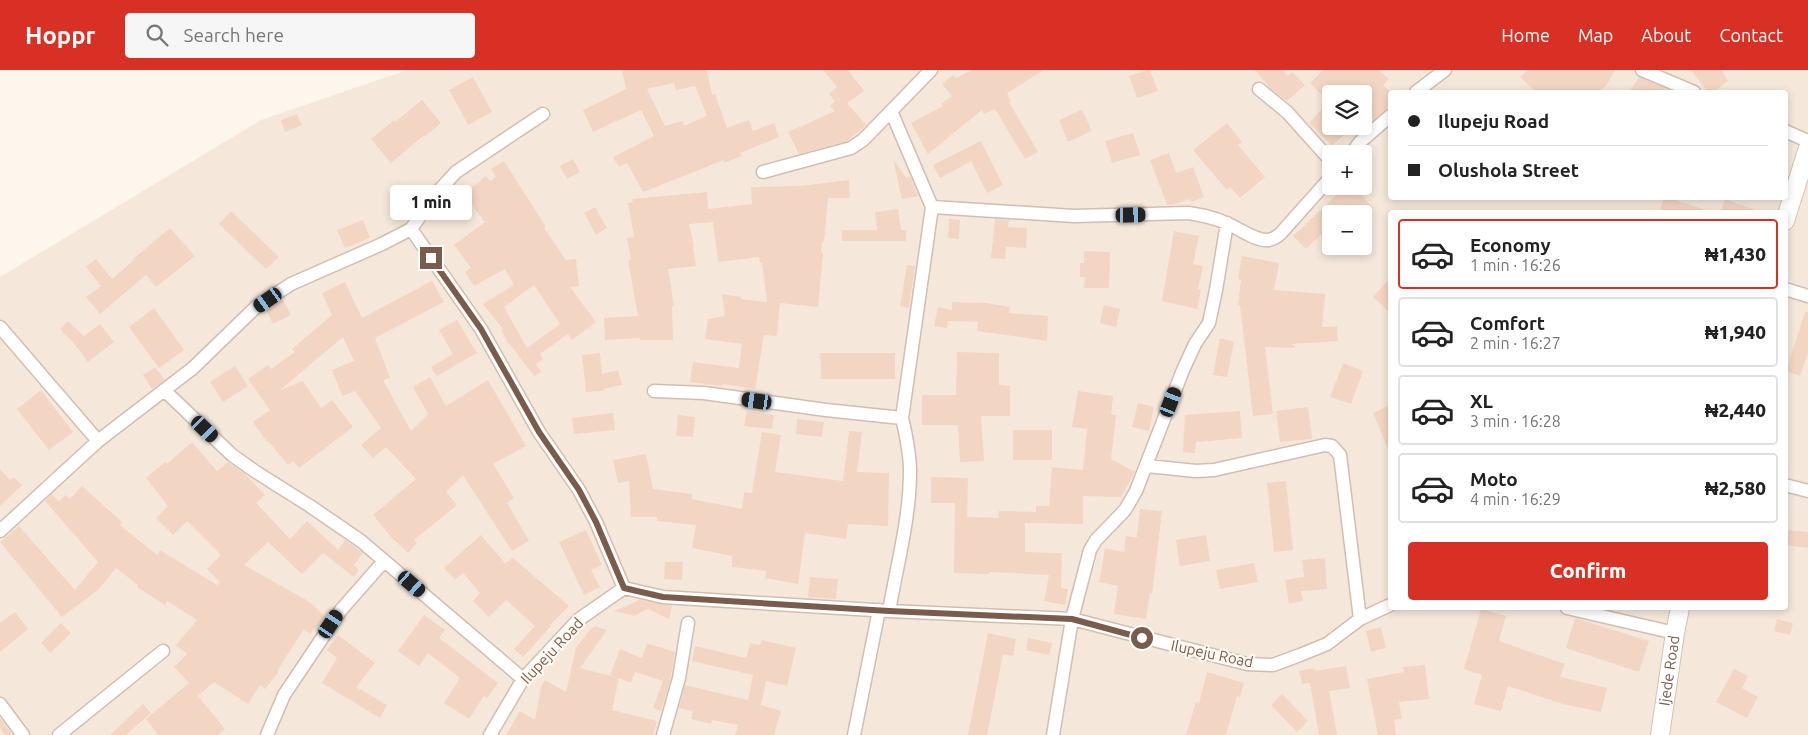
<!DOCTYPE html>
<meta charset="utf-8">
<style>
:root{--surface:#fff;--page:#f6f6f6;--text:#222;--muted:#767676;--line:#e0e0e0;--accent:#d93025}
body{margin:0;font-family:Ubuntu,sans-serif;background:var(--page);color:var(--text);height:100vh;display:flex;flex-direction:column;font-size:19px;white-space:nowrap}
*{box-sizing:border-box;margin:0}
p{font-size:16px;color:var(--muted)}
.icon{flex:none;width:28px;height:28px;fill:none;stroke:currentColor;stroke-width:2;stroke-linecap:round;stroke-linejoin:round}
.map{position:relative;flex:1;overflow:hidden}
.drawer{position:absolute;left:1388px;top:140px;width:400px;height:400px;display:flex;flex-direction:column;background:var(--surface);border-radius:5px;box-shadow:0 2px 8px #0003}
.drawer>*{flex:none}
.banner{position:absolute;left:1388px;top:20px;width:400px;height:110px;border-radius:5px;box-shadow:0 2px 8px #0003;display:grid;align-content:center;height:110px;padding:0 20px;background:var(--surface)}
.tools{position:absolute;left:1322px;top:15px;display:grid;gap:10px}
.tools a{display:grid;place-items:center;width:50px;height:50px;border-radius:5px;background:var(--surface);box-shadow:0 2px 8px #0003;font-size:25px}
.end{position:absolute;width:22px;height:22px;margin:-11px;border:6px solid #7a5c4d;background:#fff;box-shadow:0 0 0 2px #fff}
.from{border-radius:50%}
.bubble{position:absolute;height:35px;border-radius:5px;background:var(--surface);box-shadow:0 2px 8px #0003;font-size:16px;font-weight:800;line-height:35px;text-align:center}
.car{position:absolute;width:15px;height:30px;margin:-15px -8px;border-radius:6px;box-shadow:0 0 4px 1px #0007;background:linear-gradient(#222 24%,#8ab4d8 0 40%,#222 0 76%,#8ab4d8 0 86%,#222 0)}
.banner b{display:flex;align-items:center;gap:18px;height:48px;font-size:19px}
.banner b+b{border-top:1px solid var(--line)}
.banner i{width:12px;height:12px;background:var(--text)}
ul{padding:9px 0 0;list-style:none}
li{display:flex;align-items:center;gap:15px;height:70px;margin:0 10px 8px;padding:0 10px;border:2px solid var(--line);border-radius:5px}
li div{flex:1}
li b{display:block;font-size:19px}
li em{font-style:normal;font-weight:800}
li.current{border-color:var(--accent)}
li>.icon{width:45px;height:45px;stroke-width:1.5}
.primary-button{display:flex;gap:10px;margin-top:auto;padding:10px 20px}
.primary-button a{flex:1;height:58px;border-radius:5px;background:var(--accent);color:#fff;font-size:20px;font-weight:800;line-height:58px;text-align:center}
header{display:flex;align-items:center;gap:30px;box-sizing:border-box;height:70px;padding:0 25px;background:var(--accent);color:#fff}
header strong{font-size:24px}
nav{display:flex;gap:28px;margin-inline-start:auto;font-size:18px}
.search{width:350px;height:45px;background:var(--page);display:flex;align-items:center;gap:12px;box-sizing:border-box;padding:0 18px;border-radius:5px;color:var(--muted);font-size:19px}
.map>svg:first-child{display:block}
.residential{fill:#f5e8da;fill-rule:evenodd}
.building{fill:#f3d5c3;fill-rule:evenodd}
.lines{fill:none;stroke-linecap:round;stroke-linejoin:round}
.minor-casing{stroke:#d1beb0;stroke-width:15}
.secondary-casing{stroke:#d6c0b0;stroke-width:20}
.minor{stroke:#fff;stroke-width:12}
.secondary{stroke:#fff;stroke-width:18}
.route{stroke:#7a5c4d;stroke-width:6}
.labels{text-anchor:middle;stroke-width:4.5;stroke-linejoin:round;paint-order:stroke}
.street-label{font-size:15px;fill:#7a5c4d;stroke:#fffaf3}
</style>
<header>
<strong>Hoppr</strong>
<div class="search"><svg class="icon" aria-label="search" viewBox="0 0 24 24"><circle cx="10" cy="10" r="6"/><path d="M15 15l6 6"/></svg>Search here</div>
<nav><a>Home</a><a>Map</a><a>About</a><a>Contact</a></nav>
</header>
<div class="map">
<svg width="1808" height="665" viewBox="0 0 1808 665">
<rect width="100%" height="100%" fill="#fdf6ec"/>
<path class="residential" d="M407,0H1808V665H0V207L261,50ZM1390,22H1785V128H1390ZM1331,24H1364V56H1331ZM1331,84H1364V116H1331ZM1390,142H1785V538H1390ZM1331,144H1364V176H1331Z"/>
<path class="building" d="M622,0H707L712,25L715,24L727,58L749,50L753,61L774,53L779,67L740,83L742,86L724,93V90L643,122L627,93L619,97L613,87L654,66L641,40L593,62L583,40L626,19ZM674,13L676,20L695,16L707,46L684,56L682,51L665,56L647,19Z
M823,0H848L864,21L847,33L866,55L847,71L799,84L788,62L835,41L830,36L835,31L829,24L837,17Z
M972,0H1044L1007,23L1011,31L1009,32L1038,82L1025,89L995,39L984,44L982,40L928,84L911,53L943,36L941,34L952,26L942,14L953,5L956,8Z
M1148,0H1150L1158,21L1137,28L1129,6Z
M1255,0H1283L1288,6L1292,2L1305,15L1287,31L1270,18Z
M1323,0H1379L1389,9L1383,15L1390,21V36L1373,50L1364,40V24H1331V56H1353L1332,76L1309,53L1329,32L1310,13Z
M1528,0H1615L1606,16L1598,22H1536L1520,7Z
M1691,0H1722L1728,11L1713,22H1708Z
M473,7L492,42L468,55L449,20Z
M1639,7L1662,17L1671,22H1629Z
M422,30L441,53L424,67L423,66L391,93L371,69L394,50L395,52Z
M1082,40L1092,61L1068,72L1059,50Z
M297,44L302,55L285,62L281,50Z
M1227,53L1242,72L1238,75L1265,107L1240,128L1230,117L1227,120L1193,80Z
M1133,63L1140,85L1112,93L1105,71Z
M981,71L1003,115L987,123L971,91L940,108L933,95Z
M1169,83L1176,103L1193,97L1204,127L1191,132L1190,129L1172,135H1167L1150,90Z
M573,89L580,102L567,109L560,96Z
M893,89L906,108L910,106L918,126L902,129Z
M504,91L546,157L544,158L566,190L576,189L579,216L570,217L596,252L572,270L568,264L540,284L543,289L536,294L541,302L534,306L509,273H508L501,260L503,259L483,234L514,215L505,199L474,216L465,202L471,198L454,175L485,152L463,125L486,106L490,111L496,107L491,99ZM534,215L560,254L527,278L504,237Z
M849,110L850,128H828L824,172H822L821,183H823L818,237L780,233L777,266L764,265L755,319L723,314L722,316L690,312L693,292L739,298L742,274L705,269L708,249L725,246L722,224L741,227V229L767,232L762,193H760L759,187L718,192L713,152L689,154L694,176L693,177L696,196L668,199L674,236H672L673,270H640V268L605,270L604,248L638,246L628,190H631L627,168L634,167L628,133L633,132L632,129L707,122L708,139L752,134L751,117L800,116Z
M1346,116H1353L1373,138L1367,144H1331V155L1306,179L1293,166Z
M1664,128H1670L1708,141L1707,142H1669L1660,139Z
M1725,129L1758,141L1757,142H1721Z
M595,137L607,158L596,165L584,143Z
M898,139L901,160H906V171H842V160H877L875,142Z
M231,141L279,187L266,199L219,154Z
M949,149L960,150L959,169L948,168Z
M995,149L1009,150L1008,157L1027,158L1026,178L1006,177L1005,189L991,188Z
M363,150L370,168L345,178L337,160Z
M170,158L195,186L156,217L146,205L100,244L86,227L101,216L86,197L96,189L112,209L134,190L133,189Z
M1174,161L1199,166L1193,194L1203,196L1198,219L1201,220L1197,239L1162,231Z
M1084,181L1110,182L1109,218H1084L1085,207H1080V193H1084Z
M1242,186L1279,193L1274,220L1325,224L1322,257L1337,256L1338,271L1291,274L1295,276V278L1265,277L1273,344L1253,346L1240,235H1238L1241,210L1238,209Z
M907,195L915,196L909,238L900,236Z
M1390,208V243L1373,227Z
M432,211L444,232L375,268L390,308L383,310L411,361L428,344L413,317L430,307L446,336L488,310L526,376L493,394L514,428L507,433L529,471L512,481L463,405L446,422L457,435L414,470L417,473L408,483L391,467L373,445L416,409L386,377L373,388L361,375L381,358L355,321L342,326L332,300L354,291L343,267L280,320L303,311L321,338L332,330L353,357L299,398L293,391L288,395L268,371L267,372L253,352L270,340L248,309L268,295L271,299L295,282L292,279L332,245L322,223L345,212L362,248Z
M283,230L291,245L273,254L266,240Z
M952,232L986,233L1010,237L1009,243L1048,246L1047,271L977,261L978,252L948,251L947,258L934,256L938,237L952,240Z
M1104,235L1120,239L1116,257L1100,253Z
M154,238L184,280L159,298L129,257Z
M1805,242H1808V283L1800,306L1786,301Z
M457,250L477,283L437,306L431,297L453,284L439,260Z
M68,251L84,266L100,254L114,272L88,292L73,272L60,259Z
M1220,268L1234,272L1227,307L1213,305Z
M957,282L999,283V315L1010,316V346H981L984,391L960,392L958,355H922V325H956Z
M600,283L602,304L618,300L622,315L603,319L604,321L586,322L582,285Z
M820,283H895V309H821Z
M1343,293L1363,301L1351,334L1330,327Z
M235,296L248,316L223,332L210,312Z
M155,297L165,310L152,319L143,305Z
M41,320L73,362L49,380L17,339Z
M1078,321L1113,326L1111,344L1116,345L1111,389L1135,402L1121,427L1083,426V454L1025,453V482L1062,483L1061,518L1068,519L1065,535L1044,531L1049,505L989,502V504L954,503L955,433H931V407L968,408L967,447L999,448V441L1036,442V436H1049L1052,397L1083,400L1087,359L1072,357Z
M1138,333L1154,337L1149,361L1132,357Z
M1390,335V383L1373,343Z
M1308,337L1312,369L1280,372L1276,341Z
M747,341L774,345L772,359L744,356Z
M1240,341L1242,368L1196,372L1195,383L1183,382L1185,345Z
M613,343L615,360L574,364L572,348Z
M678,345L695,347L693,367L676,366Z
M797,349L824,352L822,367L796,364Z
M1013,360H1052V390H1013Z
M849,361L862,362L857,402L889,403L888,456L848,454L846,469L805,463L798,514L765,508L766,501L732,497V486L692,478L696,455L657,451V447H631L629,411L618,413L613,390L646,384L653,419L692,424V429L742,439L744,422L752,423L762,362L781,365L775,402L843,411Z
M192,372L217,401L228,392L244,403L265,425L256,433L290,469L307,451L338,480L345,470L363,483L354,495L359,500L354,507L323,483L302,504L268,472L244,495L308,531L325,546L310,564L304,559L277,601L279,602L265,619L260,615L248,634L214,612L198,626L225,659L218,665H158L146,649L189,613L174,597L187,584L176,575L197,550L167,531L165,535L137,517L138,515L116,498L99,519L62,547L0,472L19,456L75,520L98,492L45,431L52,424L59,431L65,425L70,429L82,416L122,452L120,455L157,485L160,480L217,515L220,512L207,499L221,485L187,451L173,465L156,448L168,436L146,408L165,392L167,394Z
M0,399L10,410L14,407L22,415L0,436Z
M1286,411L1293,480L1274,482L1267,413Z
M1140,439L1162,441L1152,524L1150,523L1146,549L1114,544L1118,516L1099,512L1105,478L1124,482L1126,466L1137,467Z
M586,460L602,495L591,500L600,517L584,525L559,472Z
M1785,460L1808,462V478L1785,475Z
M481,465L505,493L513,488L569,536L550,555L551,556L523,587L514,579L535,556L506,530L489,547L473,531L480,523L463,503L455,510L444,498Z
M1206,465L1210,491L1180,496L1176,470Z
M1325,488L1327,519L1301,521L1303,531L1289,534L1285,510L1304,507L1302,490Z
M665,492H683L682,510L664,509Z
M1254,493L1258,512L1220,519L1216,500Z
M810,507L838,509L836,529L808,527Z
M639,530L672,536L669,549L647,539L632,547L633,544L631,545L614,541Z
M1481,539L1506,546L1499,571L1565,594L1560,607L1607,618L1601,642L1563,634L1508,616L1501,641L1474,634L1482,605L1464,599Z
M15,542L28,559L0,582V553Z
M424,545L445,560L439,568L498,613L487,628L484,626L469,649L444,633L460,608L428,583L419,596L398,581Z
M1575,548L1649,571L1639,602L1566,578Z
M1777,549L1793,553L1790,565L1774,561Z
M61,553L71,563L50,583L41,573Z
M595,556L607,560L580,598L618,608L610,605L620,579L642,588L647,573L675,582L670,611L661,641L653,638L663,611L635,602L631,613L619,608L612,640L657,651L653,665H506L520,641L535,650L541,617L545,610L566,622L576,578L589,561Z
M1381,557L1386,578L1371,582L1366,561Z
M988,563L1016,569L1013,586L1003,584L987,665H968Z
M338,565L375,593L356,617L387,635L380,648L322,613L337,588L327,580Z
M1028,568L1052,573L1049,585L1026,580Z
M762,570L796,578L787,616L766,611L761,635L781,641L774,665H735L738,655L712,650L711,654L691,649L693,641L679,638L685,615L748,630L753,605L692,591L695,576L746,588L750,573L760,575Z
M1425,595L1429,629L1399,632L1402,649L1394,650L1396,665H1378L1367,609L1404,602L1403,597Z
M1346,596L1350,618L1329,621L1337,665H1319L1310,613L1302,614L1299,601L1315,598V601Z
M1734,599L1748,606L1742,618L1758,627L1747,648L1716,632Z
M1207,602L1244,613L1240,627L1237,626L1226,665H1186L1196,632L1199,633Z
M1282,624L1308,651L1297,662L1271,635Z
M143,634L151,643L126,665H110Z
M0,648L13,665H5L0,658Z"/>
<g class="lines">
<defs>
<path id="minor" d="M1642,0L1694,22
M1259,19L1287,42L1331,91
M1416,22L1445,0
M1785,61L1808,71
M1351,84L1360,72L1390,46
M763,102L851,78L863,70L931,0
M932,137L1074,146L1188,143C1201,145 1214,147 1226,153C1239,158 1253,170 1267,170C1272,170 1277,167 1281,163L1331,107
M411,159L481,259L539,362L579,420L596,452L624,518
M1785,219L1808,226
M0,257L98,371
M164,320L232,385L256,402L310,436L361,471L523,609
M654,321L704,323L826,340L902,348
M1147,396L1196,401L1214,400L1325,375L1332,376L1340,385L1360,549
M1785,415L1808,421
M0,461L98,371L193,298L256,237L291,214L382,174L411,159L435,125L456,102L543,44
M1567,538L1675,563
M889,541C897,495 910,448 910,401C910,383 906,365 902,348L932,137L891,41
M0,634L23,665
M59,665L163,581
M267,665L284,625L341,540L384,491
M490,665L523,609L578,550L624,518L663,527L889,541L1072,549L1247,594L1273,595L1300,585L1327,574L1360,549L1390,535
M663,665L679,608L688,553
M854,665L879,540
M1053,665L1072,549L1090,480L1096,470L1125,440L1136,421L1183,300L1195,274L1209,253L1216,220L1227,153"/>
<g id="secondary">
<path d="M1785,151L1808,78"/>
<path id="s1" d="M1660,665L1675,563L1680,538"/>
</g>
</defs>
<use href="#minor" class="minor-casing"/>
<use href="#secondary" class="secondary-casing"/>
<use href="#minor" class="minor"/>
<use href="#secondary" class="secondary"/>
</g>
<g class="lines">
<path class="route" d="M431,188L481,259L539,362L579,420L596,452L624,518L663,527L889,541L1072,549L1142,568"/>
</g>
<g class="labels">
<g class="street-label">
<text transform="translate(552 581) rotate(-47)" y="5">Ilupeju Road</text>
<text transform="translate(1212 584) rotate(12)" y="5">Ilupeju Road</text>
<text dy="5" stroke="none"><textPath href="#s1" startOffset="65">Ijede Road</textPath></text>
</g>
</g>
</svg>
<div class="tools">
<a><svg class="icon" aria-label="layers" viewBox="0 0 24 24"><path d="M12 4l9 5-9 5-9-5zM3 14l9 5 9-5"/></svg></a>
<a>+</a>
<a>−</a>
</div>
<i class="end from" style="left:1142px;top:568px"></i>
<i class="end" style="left:431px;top:188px"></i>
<div class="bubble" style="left:390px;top:115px;width:82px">1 min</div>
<i class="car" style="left:1131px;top:145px;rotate:89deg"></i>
<i class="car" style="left:268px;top:230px;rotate:235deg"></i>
<i class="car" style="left:757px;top:331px;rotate:278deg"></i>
<i class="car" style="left:1171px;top:332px;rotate:21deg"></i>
<i class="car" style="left:205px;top:359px;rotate:134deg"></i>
<i class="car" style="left:412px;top:514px;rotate:131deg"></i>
<i class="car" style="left:331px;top:554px;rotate:34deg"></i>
<div class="banner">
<b><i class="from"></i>Ilupeju Road</b>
<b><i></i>Olushola Street</b>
</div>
<section class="drawer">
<ul>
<li class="current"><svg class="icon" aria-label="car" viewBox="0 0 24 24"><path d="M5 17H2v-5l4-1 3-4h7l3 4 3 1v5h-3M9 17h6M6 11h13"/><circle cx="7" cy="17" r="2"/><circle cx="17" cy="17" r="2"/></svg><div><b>Economy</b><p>1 min · 16:26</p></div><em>₦1,430</em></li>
<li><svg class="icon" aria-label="car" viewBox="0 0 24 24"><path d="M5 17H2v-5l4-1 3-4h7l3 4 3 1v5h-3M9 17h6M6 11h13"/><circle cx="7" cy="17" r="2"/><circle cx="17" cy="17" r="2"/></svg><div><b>Comfort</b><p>2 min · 16:27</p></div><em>₦1,940</em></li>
<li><svg class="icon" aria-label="car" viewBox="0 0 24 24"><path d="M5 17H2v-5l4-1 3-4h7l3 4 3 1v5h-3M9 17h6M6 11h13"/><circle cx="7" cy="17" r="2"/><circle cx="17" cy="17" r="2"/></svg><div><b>XL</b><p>3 min · 16:28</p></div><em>₦2,440</em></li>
<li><svg class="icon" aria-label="car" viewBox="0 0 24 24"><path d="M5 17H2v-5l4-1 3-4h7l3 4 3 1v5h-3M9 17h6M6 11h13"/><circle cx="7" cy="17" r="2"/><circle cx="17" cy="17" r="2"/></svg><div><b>Moto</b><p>4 min · 16:29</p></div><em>₦2,580</em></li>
</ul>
<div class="primary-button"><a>Confirm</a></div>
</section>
</div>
